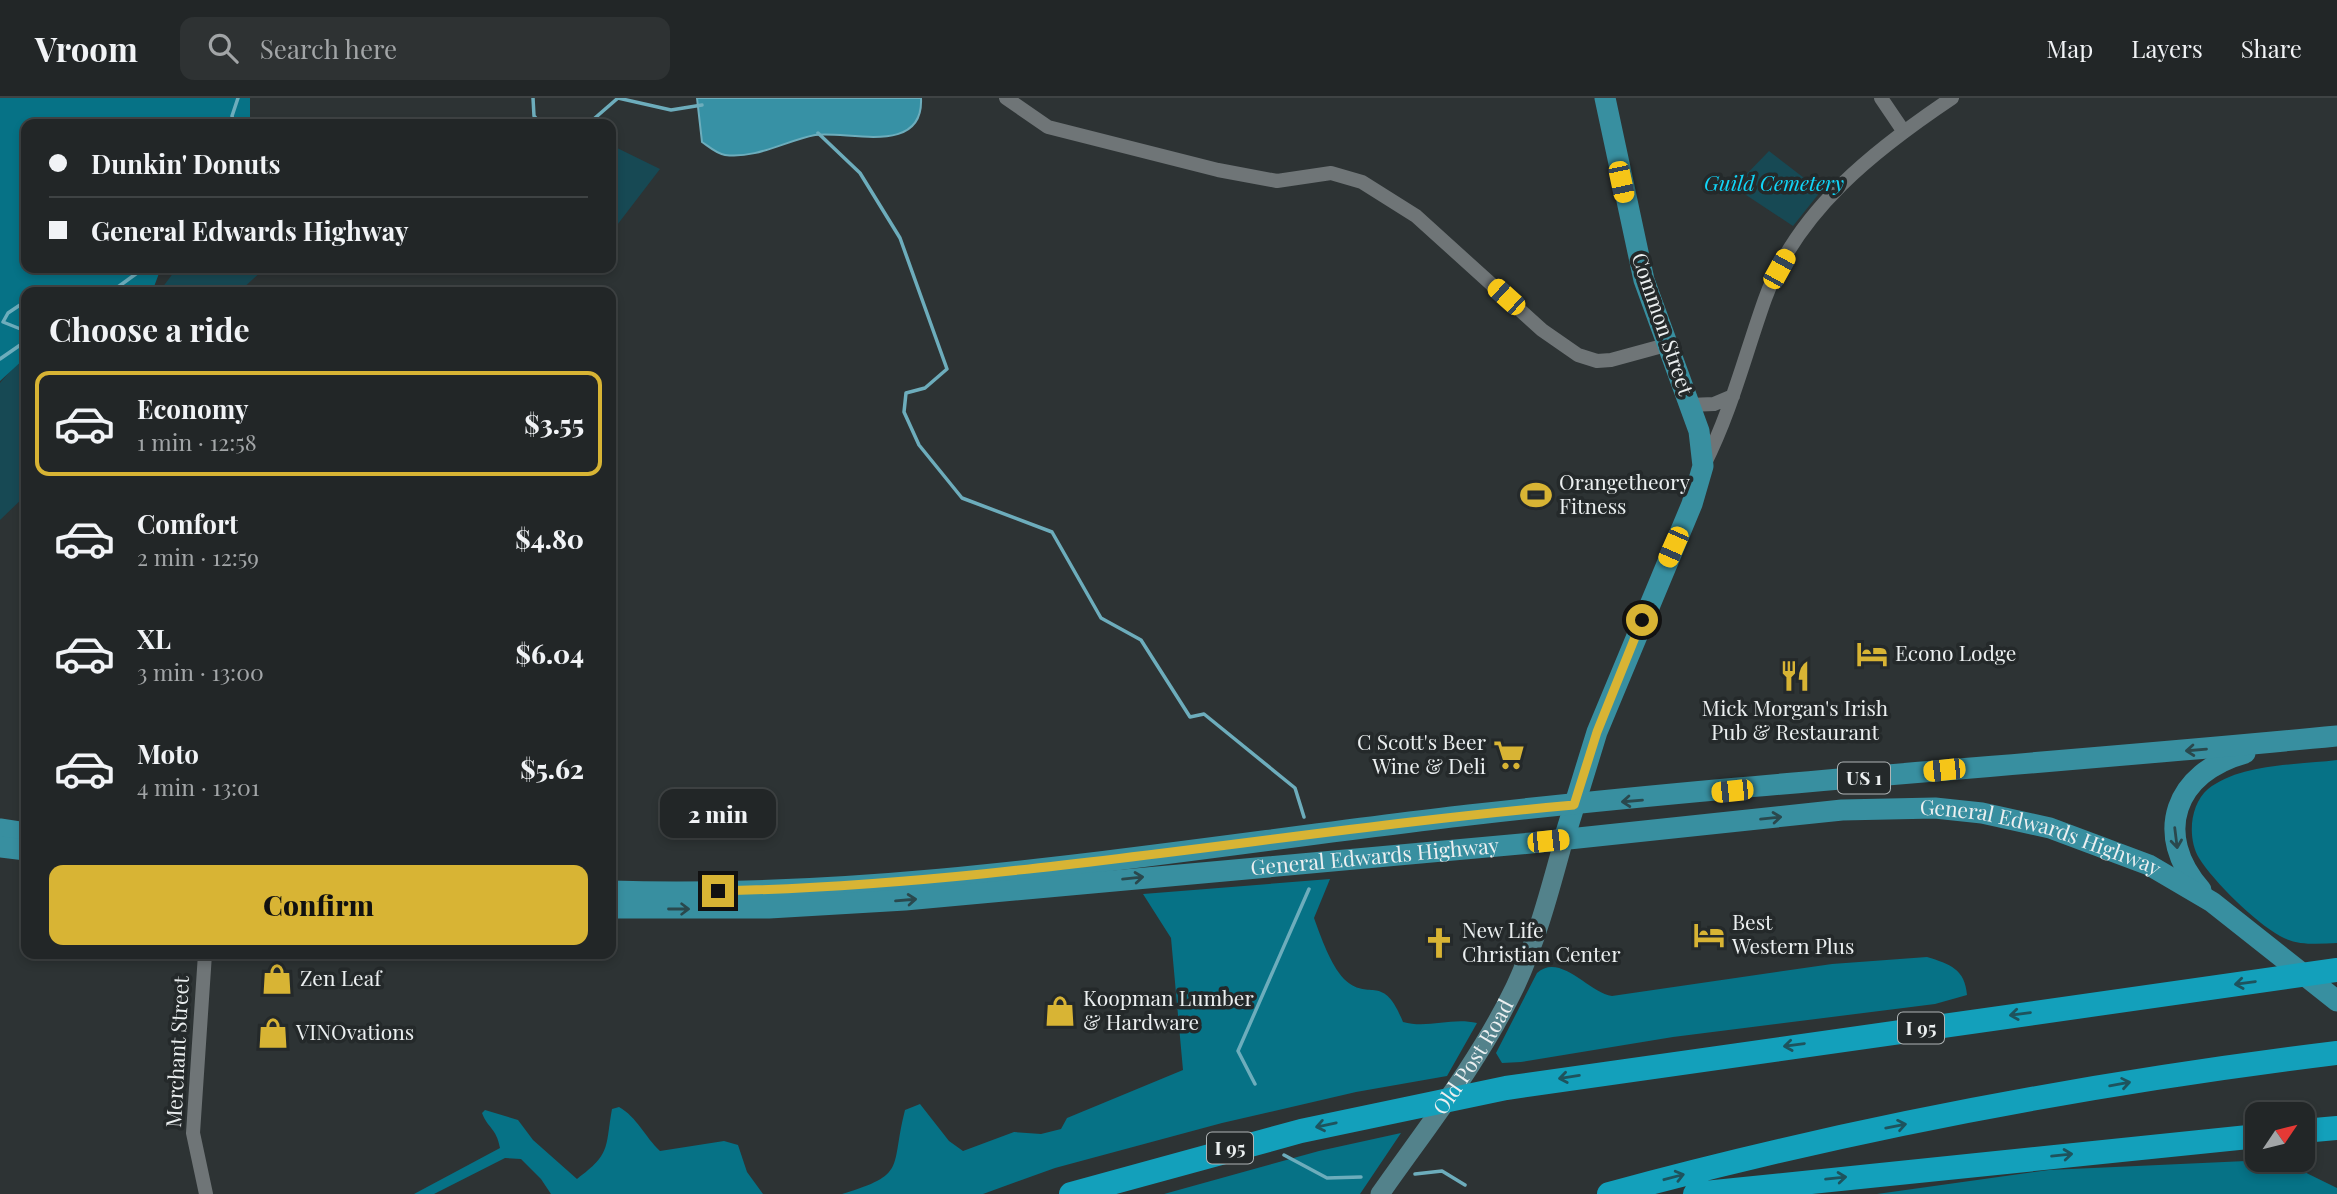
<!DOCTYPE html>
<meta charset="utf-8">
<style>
:root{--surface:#222627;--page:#2e3233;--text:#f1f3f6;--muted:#a2a5a7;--line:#3f4344;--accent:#d8b434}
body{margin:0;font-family:"Playfair Display",serif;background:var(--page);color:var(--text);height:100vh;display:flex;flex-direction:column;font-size:26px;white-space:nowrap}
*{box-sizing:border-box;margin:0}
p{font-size:23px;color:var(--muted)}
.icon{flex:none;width:38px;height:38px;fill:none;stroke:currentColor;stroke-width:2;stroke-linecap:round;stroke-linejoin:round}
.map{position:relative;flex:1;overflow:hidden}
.sheet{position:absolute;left:21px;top:189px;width:595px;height:672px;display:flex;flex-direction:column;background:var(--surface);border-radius:14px;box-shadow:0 4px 10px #0003,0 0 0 2px var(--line)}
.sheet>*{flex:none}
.hud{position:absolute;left:21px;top:21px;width:595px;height:154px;border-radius:14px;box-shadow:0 4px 10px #0003,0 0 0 2px var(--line);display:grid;align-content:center;height:154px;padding:0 28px;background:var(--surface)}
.needle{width:46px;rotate:55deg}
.fabs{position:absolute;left:2245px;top:1004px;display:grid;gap:14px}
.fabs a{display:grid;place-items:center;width:70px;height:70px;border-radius:14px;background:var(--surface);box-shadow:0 4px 10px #0003,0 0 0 2px var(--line);font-size:35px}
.end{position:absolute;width:32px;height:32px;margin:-16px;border:9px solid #d8b434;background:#111;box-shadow:0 0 0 4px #111}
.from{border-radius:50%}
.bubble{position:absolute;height:49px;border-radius:14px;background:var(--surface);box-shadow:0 4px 10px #0003,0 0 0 2px var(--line);font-size:23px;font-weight:800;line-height:49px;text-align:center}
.car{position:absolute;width:21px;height:42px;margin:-21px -10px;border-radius:9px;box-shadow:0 0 5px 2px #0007;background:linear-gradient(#f5c518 24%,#345 0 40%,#f5c518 0 76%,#345 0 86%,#f5c518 0)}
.hud b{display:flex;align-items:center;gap:24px;height:66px;font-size:26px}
.hud b+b{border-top:2px solid var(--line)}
.hud i{width:18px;height:18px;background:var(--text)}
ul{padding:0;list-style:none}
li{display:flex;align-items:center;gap:21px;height:105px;margin:0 14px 10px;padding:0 14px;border:4px solid transparent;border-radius:14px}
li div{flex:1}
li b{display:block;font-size:26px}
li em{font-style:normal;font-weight:800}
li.selected{border-color:var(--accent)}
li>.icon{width:63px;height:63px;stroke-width:1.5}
h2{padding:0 28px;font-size:32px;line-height:84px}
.cta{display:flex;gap:14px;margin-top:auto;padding:14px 28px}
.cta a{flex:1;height:80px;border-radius:14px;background:var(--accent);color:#111;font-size:28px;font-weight:800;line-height:80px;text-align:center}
header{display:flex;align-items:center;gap:42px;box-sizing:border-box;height:98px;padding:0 35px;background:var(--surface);border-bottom:2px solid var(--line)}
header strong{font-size:33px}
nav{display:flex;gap:38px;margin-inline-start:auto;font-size:24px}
.search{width:490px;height:63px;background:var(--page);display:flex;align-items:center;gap:18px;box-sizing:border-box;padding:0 24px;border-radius:14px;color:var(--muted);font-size:26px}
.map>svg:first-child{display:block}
.green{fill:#174954}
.forest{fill:#067286}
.water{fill:#3791a5;stroke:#6dadbc;stroke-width:2}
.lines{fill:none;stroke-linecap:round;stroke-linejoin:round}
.stream{stroke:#6dadbc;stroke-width:3.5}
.minor{stroke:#6f7577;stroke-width:14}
.secondary{stroke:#53828b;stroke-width:19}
.primary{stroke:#388fa0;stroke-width:21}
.motorway{stroke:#13a0bb;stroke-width:24}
.oneway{stroke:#2a484d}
.oneway2{stroke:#1e535d}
.route{stroke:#d8b434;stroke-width:9}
.labels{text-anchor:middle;stroke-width:7;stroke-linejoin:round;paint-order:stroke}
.shield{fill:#24292a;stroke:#afb4b5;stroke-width:2}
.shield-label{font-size:19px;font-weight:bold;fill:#ebeff0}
.park-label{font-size:21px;font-style:italic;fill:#11d6f9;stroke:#24292a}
.street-label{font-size:21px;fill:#ebeff0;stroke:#24292a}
.poi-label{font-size:21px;fill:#ebeff0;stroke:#24292a;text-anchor:start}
</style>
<header>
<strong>Vroom</strong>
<div class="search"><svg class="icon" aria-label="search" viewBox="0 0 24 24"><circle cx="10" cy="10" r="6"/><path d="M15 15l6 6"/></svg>Search here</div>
<nav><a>Map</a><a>Layers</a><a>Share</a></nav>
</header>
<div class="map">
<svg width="2337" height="1096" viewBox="0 0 2337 1096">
<rect width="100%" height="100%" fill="#2d3334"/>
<path class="green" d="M611,47L660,71L611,135Z
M1769,53L1821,93L1793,128L1734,89Z
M177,170H265L239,194H159Z
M26,261V397L0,422V285L18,264Z"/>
<path class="forest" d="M0,0H250V26H26V170H161L152,194H26V259L0,283Z
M2337,662V845C2318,846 2297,848 2280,838C2255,824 2214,784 2199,760C2187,740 2190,706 2208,691C2241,665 2297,667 2337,662Z
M1330,781L1314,820C1321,839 1330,866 1344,881C1369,905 1383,873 1403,924C1428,931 1451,919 1477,925L1447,978L1356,994L1222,1025L1055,1070L983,1096H842C908,1076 890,1071 905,1012L920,1006L949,1043L963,1053L1014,1034L1041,1036L1061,1031L1067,1020L1183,972L1171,840L1143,796Z
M1927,859C1950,866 1965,871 1967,897L1935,906L1673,939L1521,964L1502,965L1496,955L1537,875C1560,854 1588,894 1612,898L1832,866Z
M619,1009C637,1019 645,1039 660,1053L724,1043L738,1047L747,1074L763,1096H551L541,1081L521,1061L505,1060L434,1096H414L500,1050C496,1029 488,1031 482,1015L485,1012L518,1022L533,1042L577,1081C612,1055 605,1049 612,1011Z
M1401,1035L1360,1096H1164L1319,1053Z
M2268,1062H2280L2337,1090V1096H1877L2049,1072Z"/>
<path class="water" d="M697,0H921C924,59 846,32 815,37C785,43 756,61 725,57C717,56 708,48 702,44Z"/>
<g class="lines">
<path class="stream" d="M533,0L534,18L541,26
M234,26L232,18L238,0
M588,26L618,0L671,12L702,7
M818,35L860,75L900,140L947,271L925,290L906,295L904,314L919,347L962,400L1052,434L1101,520L1141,542L1190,619L1204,616L1295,690L1304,719
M111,194L144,170
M0,261L26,243L23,232L3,224L8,215L26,203
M1255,986L1238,953L1309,791
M1284,1057L1327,1080L1361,1079
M1415,1076L1442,1073L1465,1087"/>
<path class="minor" d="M1006,0L1048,29L1218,72L1277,83L1331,75L1362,84L1416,118L1542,232L1578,257L1597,263L1611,262L1666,247
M1881,0L1904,34
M1689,307L1714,306L1733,298
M1704,367C1731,314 1745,257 1765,201C1797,112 1876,51 1952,0
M205,856L193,1035L206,1096"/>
<path class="secondary" id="s1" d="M1380,1096C1427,1029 1479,964 1515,889C1537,842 1550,792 1564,741"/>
<g class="primary">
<path d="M0,731L26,735"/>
<path d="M1564,741L1597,634L1692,406L1703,368L1699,333L1644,182L1605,0"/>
<path d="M0,749L26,752"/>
<path d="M2201,792C2152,736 2175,674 2245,655"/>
<path d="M611,793C899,802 1184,750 1469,717C1758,684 2048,666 2337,638"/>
<path id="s2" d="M611,810H769L905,802L1531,745L1842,712L1935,710L1982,715L2050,730L2149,767L2212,804L2337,903"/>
</g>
<path class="motorway" d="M2303,1033L2337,1030
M1071,1096L1301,1033L1506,990L2337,872
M1609,1096C1847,1031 2092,985 2337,955
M1695,1096L2258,1038"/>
</g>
<defs><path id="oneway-shaft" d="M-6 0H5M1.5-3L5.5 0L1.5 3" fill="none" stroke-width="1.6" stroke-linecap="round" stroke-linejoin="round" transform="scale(1.75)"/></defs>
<g class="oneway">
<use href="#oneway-shaft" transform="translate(2196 652) rotate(175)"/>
<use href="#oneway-shaft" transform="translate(1632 703) rotate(175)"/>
<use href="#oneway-shaft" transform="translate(1771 720) rotate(-6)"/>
<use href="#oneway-shaft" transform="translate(2176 740) rotate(83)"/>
<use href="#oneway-shaft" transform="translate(1133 780) rotate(-6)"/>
<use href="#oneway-shaft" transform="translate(906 802) rotate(-5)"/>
<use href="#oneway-shaft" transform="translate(679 811)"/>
</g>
<g class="oneway2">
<use href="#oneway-shaft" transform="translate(2245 885) rotate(172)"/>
<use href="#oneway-shaft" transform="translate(2020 916) rotate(172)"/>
<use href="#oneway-shaft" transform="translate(1794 947) rotate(172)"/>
<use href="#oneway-shaft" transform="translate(1569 979) rotate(171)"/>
<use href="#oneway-shaft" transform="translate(2120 986) rotate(-10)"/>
<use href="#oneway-shaft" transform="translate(1326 1027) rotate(168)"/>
<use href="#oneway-shaft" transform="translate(1896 1028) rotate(-11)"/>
<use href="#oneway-shaft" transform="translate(2062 1057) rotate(-6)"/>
<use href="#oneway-shaft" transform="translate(1674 1079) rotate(-15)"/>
<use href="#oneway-shaft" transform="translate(1836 1080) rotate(-6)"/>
</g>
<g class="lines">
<path class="route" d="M718,793C1006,787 1288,732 1574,707L1597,634L1642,522"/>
</g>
<defs>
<symbol id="stadium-bare" viewBox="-9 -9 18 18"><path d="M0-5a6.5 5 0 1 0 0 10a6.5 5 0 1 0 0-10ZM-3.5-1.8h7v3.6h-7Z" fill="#d8b434" stroke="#24292a" stroke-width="2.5" paint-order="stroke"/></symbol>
<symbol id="hotel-bare" viewBox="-9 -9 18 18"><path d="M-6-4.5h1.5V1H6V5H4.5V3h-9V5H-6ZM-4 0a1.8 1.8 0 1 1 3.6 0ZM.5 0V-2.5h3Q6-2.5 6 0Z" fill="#d8b434" stroke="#24292a" stroke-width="2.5" paint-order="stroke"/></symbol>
<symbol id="restaurant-bare" viewBox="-9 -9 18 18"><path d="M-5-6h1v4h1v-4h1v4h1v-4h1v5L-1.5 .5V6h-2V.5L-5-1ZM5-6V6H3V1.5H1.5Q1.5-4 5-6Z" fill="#d8b434" stroke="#24292a" stroke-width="2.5" paint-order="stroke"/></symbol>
<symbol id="supermarket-bare" viewBox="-9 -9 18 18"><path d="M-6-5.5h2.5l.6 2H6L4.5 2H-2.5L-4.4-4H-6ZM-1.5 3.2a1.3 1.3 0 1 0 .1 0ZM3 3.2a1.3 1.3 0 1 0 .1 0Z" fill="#d8b434" stroke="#24292a" stroke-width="2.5" paint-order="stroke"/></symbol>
<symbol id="church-bare" viewBox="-9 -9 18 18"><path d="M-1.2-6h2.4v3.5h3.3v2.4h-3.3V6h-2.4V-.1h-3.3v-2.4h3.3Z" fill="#d8b434" stroke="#24292a" stroke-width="2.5" paint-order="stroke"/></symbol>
<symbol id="shop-bare" viewBox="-9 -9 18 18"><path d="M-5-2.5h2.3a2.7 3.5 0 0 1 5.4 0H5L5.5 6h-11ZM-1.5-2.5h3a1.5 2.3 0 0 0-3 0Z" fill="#d8b434" stroke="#24292a" stroke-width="2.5" paint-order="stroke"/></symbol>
</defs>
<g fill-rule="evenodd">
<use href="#stadium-bare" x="1514" y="375" width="44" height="44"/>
<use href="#hotel-bare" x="1850" y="534" width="44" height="44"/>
<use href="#restaurant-bare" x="1773" y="556" width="44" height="44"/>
<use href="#supermarket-bare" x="1487" y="635" width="44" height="44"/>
<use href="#hotel-bare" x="1687" y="815" width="44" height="44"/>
<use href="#church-bare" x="1417" y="823" width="44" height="44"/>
<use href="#shop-bare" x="255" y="859" width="44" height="44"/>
<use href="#shop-bare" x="1038" y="891" width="44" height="44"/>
<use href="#shop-bare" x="251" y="913" width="44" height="44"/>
</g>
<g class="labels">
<g class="shield">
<rect x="1838" y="664.5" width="52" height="31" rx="5"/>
<rect x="1898" y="914.5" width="46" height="31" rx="5"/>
<rect x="1207" y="1034.5" width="46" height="31" rx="5"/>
</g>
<g class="shield-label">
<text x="1864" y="687">US 1</text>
<text x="1921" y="937">I 95</text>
<text x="1230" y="1057">I 95</text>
</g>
<g class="park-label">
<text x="1774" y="93">Guild Cemetery</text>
</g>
<g class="street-label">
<text transform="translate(1662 226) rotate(71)" y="7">Common Street</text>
<text dy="7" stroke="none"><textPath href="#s2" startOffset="1438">General Edwards Highway</textPath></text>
<text dy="7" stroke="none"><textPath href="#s2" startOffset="766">General Edwards Highway</textPath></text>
<text transform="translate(178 954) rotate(-87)" y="7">Merchant Street</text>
<text dy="7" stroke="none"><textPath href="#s1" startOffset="166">Old Post Road</textPath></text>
</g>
<g class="poi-label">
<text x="1559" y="392">Orangetheory<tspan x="1559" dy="24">Fitness</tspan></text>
<text x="1895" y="563">Econo Lodge</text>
<text x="1795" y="618" text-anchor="middle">Mick Morgan's Irish<tspan x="1795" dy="24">Pub &amp; Restaurant</tspan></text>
<text x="1486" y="652" text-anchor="end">C Scott's Beer<tspan x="1486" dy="24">Wine &amp; Deli</tspan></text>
<text x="1732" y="832">Best<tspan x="1732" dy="24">Western Plus</tspan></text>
<text x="1462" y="840">New Life<tspan x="1462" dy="24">Christian Center</tspan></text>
<text x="300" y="888">Zen Leaf</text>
<text x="1083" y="908">Koopman Lumber<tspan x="1083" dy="24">&amp; Hardware</tspan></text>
<text x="296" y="942">VINOvations</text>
</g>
</g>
</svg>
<div class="fabs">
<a><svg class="needle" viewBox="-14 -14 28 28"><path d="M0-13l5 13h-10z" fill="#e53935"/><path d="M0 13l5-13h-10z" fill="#a2a5a7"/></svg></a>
</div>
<i class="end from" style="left:1642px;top:522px"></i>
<i class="end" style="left:718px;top:793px"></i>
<div class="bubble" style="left:660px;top:691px;width:116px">2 min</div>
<i class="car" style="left:1621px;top:84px;rotate:168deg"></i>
<i class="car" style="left:1779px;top:171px;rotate:29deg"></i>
<i class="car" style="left:1506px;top:199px;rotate:312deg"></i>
<i class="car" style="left:1673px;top:449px;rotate:204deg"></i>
<i class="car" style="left:1944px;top:672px;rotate:264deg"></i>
<i class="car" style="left:1732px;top:693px;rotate:264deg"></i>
<i class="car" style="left:1548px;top:743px;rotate:84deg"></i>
<div class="hud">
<b><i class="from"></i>Dunkin' Donuts</b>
<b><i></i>General Edwards Highway</b>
</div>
<section class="sheet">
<h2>Choose a ride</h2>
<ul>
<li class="selected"><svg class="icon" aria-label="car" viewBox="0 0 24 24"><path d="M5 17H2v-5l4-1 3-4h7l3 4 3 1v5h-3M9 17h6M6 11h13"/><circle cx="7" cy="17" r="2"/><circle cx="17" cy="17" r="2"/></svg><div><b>Economy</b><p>1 min · 12:58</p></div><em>$3.55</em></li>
<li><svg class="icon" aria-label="car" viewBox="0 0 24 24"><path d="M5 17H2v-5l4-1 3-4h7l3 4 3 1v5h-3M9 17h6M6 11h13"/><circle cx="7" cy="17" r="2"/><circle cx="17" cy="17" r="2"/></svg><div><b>Comfort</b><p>2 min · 12:59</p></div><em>$4.80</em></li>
<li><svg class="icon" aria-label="car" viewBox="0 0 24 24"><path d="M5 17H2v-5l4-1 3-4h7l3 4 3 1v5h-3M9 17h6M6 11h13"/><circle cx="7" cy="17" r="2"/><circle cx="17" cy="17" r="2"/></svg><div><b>XL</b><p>3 min · 13:00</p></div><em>$6.04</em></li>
<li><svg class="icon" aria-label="car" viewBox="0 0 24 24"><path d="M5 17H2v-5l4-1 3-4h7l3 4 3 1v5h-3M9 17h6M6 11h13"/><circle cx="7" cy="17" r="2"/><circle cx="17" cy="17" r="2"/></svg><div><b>Moto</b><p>4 min · 13:01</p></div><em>$5.62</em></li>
</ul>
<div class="cta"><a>Confirm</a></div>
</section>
</div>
